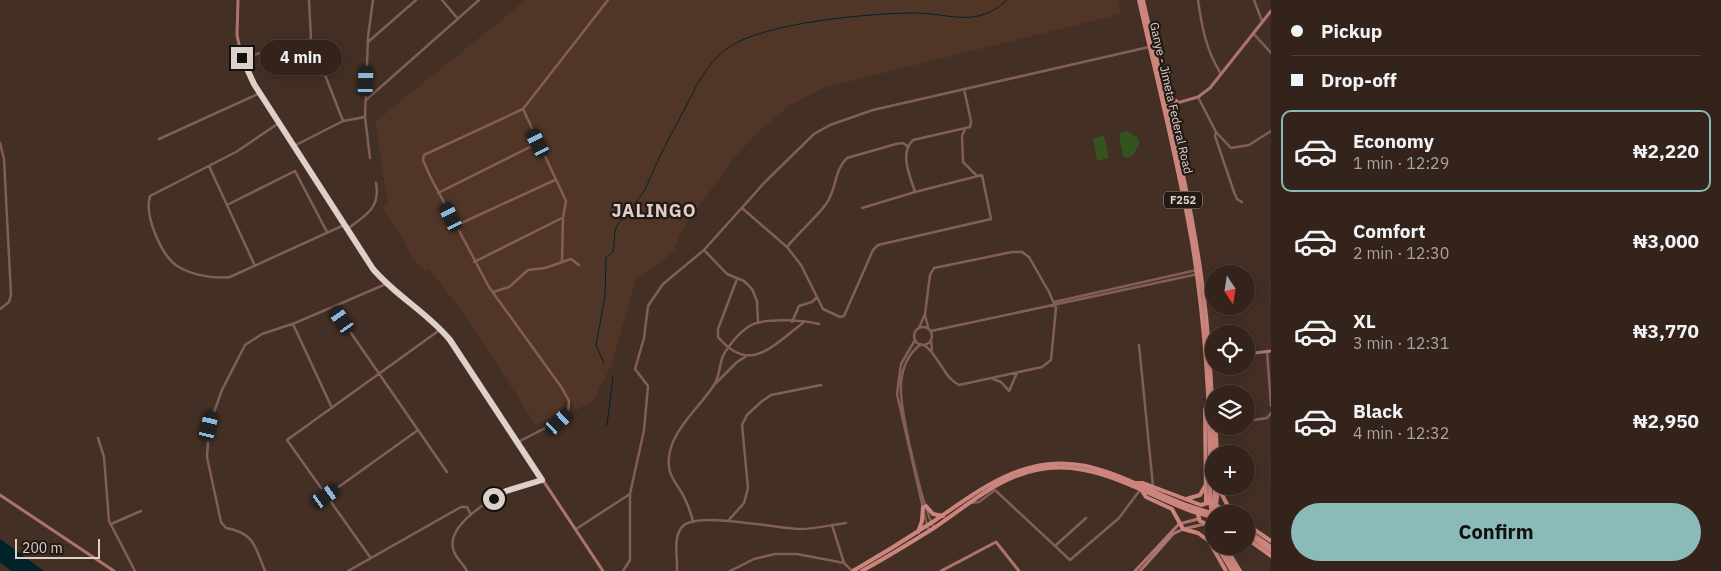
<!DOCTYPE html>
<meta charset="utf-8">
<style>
:root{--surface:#33231b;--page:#3b2b24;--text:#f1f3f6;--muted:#a9a4a3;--line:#4e403a;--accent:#8bbbb9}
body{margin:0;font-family:"IBM Plex Sans",sans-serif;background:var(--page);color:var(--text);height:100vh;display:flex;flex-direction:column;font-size:19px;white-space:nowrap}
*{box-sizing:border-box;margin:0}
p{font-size:16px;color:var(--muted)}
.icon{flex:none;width:28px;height:28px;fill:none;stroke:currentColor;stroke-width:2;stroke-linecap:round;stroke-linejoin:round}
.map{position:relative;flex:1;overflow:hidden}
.details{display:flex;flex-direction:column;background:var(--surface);width:450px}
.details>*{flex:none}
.top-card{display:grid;align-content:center;height:110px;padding:0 20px;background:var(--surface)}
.needle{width:32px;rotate:168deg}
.controls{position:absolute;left:1205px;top:265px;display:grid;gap:10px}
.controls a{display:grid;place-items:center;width:50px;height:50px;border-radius:50%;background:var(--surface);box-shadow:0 2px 12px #0003,0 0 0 1px var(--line);font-size:25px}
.scale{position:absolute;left:15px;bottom:12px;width:85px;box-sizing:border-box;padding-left:5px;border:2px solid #ded0c9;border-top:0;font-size:14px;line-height:18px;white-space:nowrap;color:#ded0c9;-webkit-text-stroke:4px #231915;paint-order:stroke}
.end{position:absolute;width:22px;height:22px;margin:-11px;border:6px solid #ded0c9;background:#111;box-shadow:0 0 0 2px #111}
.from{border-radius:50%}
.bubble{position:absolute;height:35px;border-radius:18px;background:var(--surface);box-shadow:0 2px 12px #0003,0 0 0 1px var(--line);font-size:16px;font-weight:700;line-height:35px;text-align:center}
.car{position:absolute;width:15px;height:30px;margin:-15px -8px;border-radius:6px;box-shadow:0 0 4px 1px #0007;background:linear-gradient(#222 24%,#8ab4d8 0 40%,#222 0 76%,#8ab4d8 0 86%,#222 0)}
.top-card b{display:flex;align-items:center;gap:18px;height:48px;font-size:19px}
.top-card b+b{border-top:1px solid var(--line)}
.top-card i{width:12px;height:12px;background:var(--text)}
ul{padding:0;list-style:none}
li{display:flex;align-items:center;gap:15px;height:82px;margin:0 10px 8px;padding:0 10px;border:2px solid transparent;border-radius:10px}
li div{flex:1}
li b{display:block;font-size:19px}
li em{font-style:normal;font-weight:700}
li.current{border-color:var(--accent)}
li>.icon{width:45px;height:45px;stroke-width:1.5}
.action{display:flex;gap:10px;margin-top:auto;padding:10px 20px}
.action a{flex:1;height:58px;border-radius:30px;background:var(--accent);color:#111;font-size:20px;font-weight:700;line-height:58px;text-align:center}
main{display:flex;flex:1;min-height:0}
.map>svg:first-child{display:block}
.built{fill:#513628}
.green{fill:#34541d}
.water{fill:#002229}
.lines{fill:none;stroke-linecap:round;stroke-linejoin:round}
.stream{stroke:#002229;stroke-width:1}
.street{stroke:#815e59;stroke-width:2.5}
.secondary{stroke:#ab746d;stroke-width:3}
.primary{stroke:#cc857c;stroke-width:4}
.primary-bridge{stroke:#cc857c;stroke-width:4}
.route{stroke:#ded0c9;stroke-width:6}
.labels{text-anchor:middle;stroke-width:4.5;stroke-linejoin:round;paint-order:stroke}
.shield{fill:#231915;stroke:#a69993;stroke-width:1}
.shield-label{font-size:11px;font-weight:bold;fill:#ded0c9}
.street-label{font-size:12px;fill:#ded0c9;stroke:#231915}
.district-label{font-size:18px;font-weight:bold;letter-spacing:1px;fill:#ded0c9;stroke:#231915}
</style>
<main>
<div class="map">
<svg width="1271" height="571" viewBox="0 0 1271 571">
<rect width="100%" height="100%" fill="#442f24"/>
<path class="built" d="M526,0H1118L1121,14L823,88L790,105L755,135L734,158L681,231L674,250L660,263L636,279L611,366L593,401L576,410L571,400L564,403L558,415L536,425L462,311L429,269L425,272L411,256L399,231L382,208L388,203L375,122Z"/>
<path class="green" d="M1126,131L1137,137L1140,143L1133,155L1126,158L1123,156L1119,134Z
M1104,136L1109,158L1097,161L1093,138Z"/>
<path class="water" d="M0,539L44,571H11L0,562Z"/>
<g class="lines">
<path class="stream" d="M604,363L596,345L605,296L606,257L613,252C615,243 613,234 617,226C625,210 641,201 648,183C658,159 670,136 683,112C696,88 704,65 728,48C764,22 872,13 917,13C952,14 977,28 1007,0
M607,425L613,377"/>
<path class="street" d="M309,0L311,39L343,121
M442,0L458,19
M1198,0C1202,28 1206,50 1221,74
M1254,0L1262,21
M1253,33L1271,53
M368,42L416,0
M242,58L311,39
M1198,97L1216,132L1231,148L1249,145L1271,131
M366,100L479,0
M523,109L566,201L563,218L562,261
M365,117L370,158
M279,123L236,152L150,196C144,215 161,255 177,266C192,275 213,279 230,277L344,225
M965,129L962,136L963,162L977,176
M1216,132L1215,136L1234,192L1237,199L1242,202
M159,139L260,93
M0,143L4,159L11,295L9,302L0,309
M294,146L343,121L365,117L368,37L373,0
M209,166L255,266
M438,193L538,143
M227,205L295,171L327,232
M742,208L787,247L801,265L823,309L840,317L844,316L873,250L878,245L991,219L982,175L915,192C910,176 899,153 913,140L970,127L971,121L964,89
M862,208L915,192
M455,226L555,180
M347,229C365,216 381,208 376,183
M787,247C799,232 815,219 826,204C837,189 834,170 847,158L896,144L903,143L907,146
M704,250L727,274L744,281L752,289L757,301L758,322
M474,262L562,218
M737,279L718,329V337C750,375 772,346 803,323
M493,292L509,287L528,270L545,268L571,259L579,265
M1054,302L1197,270
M333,307L447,472
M925,315L928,327
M792,322L799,306L812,302L817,297
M293,324L332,408
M914 336a9 9 0 1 1 18 0a9 9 0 1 1-18 0Z
M919,328L925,314L930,275L934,268L1012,252H1022L1029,257L1049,292L1056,308L1051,360L1042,367L959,385C943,377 939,355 924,345
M931,331L1198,274
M915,340L901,364L897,394L923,508
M931,340L932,350
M921,344C908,354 902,368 901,384C899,409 922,505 934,528
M1139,345L1153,486
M1267,351L1271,406
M993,379L1001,382L1009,391L1017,373
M716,383L737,362L745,357
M1254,420L1267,418L1271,413
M98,438L104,457L109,521L135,571
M518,442L559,421L568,413L569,401L562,388L489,287L430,176L423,160L424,155L523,109L608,0
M326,496L418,430
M970,503L979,502L995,490L1070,560L1119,518L1140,490
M924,514L929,531
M728,521L744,503L748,488L742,425L747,415L761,402L771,395L821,385
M693,522C691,513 688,505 684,497C679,486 670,479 669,467C665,434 699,409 714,385C720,376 719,365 723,356C728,346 739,333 748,327C761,317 804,320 819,324
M111,524L141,511
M832,525L844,563
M576,529L630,494
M1055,546L1086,518
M370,557L287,440L441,329
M265,571C255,547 255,533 226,528L221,522L207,457L209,426L222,390L245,345L262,334L295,323L386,284
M348,571L461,507H467L471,515
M467,571C463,563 454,557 453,548C448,525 488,501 506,491C517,485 530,483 543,480
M623,571L630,560V494L644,430L648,386L635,369L644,338L648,306L663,284L704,250L766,181L814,134L830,125L873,110L1149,47
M677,571C678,558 672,537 683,526C698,511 777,529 800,529C815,529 831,525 846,523
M730,571L754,559L775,554H797L844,563L852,571"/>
<path class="secondary" d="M238,0L237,35L242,58L254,83L373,269L393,291L438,326L450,340L603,571
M1166,106L1198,97L1210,88L1271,11
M1246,354L1271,351
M0,495L114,571
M941,571L996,542L1019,571
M1135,571L1179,524L1198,519
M1140,571L1173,534L1183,529L1205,524"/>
<path class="primary" d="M1139,0C1157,80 1178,161 1192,242C1206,327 1211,413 1210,499
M1143,0C1163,91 1188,183 1201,275C1210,336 1212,396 1214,457
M1165,95L1176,101
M1169,115L1171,108L1176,104
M1216,434L1217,454
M1135,483H1143L1201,505L1211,502L1230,514
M1218,487L1232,514
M1142,491L1146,497L1172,509L1183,529L1198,533L1209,541
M1186,499L1200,495L1205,486
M1214,500L1215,486
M1206,502L1205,410L1207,405
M1216,505L1218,490
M926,506L933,514L943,516
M1197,512L1200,521L1209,525
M1246,524L1271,541
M1208,525L1209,541L1226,571
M1246,530L1271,547
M918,532L922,521L923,507
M1246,533L1271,551
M1246,538L1271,556
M1217,546L1232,571
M1221,546L1236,571
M1225,546L1240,571
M853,571C879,556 905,540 931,523C979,491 1023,453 1086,466C1122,474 1155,494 1189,506
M862,571C887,557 910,543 934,528C982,495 1021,457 1084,470C1121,477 1156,498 1191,511"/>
<path class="primary-bridge" d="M1210,499L1214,537
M1214,500L1215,514
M1189,506L1214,514
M1191,511L1212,517"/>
</g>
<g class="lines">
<path class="route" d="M242,58L254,84L373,269C396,296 428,313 450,340L542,480L506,491L494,499"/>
</g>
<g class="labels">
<rect class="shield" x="1164" y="191.5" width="38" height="17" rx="4"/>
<g class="shield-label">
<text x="1183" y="204">F252</text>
</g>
<g class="street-label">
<text transform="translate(1171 98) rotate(77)" y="4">Ganye - Jimeta Federal Road</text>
</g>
<g class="district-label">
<text x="654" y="217">JALINGO</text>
</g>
</g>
</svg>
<div class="controls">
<a><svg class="needle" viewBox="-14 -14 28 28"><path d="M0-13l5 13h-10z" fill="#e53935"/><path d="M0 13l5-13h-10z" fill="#a9a4a3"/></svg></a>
<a><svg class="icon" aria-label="locate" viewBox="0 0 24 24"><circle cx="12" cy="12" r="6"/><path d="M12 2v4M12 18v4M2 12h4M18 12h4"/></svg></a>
<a><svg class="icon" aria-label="layers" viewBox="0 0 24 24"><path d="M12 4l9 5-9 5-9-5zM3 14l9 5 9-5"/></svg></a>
<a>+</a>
<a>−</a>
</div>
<div class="scale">200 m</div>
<i class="end from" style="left:494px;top:499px"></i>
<i class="end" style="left:242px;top:58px"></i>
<div class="bubble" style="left:260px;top:40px;width:82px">4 min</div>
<i class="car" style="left:366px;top:81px;rotate:2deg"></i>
<i class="car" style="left:538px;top:143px;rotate:333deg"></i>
<i class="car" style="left:451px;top:217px;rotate:334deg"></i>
<i class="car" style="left:342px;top:320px;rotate:325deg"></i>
<i class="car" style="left:559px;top:422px;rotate:48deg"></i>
<i class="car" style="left:209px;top:426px;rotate:13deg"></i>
<i class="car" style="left:326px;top:496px;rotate:55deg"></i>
</div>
<section class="details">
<div class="top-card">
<b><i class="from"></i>Pickup</b>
<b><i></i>Drop-off</b>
</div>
<ul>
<li class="current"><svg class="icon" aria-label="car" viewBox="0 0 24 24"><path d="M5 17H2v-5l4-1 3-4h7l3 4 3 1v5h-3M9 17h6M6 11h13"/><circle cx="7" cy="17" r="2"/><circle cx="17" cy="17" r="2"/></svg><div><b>Economy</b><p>1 min · 12:29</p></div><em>₦2,220</em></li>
<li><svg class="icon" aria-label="car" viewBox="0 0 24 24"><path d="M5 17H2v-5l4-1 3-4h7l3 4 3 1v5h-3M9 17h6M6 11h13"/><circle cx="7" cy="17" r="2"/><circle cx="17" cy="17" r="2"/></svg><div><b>Comfort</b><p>2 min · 12:30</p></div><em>₦3,000</em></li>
<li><svg class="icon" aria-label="car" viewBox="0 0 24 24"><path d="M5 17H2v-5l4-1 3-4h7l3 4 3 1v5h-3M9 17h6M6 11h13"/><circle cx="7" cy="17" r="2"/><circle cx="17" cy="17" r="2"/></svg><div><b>XL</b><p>3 min · 12:31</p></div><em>₦3,770</em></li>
<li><svg class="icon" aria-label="car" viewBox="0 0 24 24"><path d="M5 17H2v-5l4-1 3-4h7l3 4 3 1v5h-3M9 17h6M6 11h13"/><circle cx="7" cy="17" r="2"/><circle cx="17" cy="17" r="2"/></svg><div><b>Black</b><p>4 min · 12:32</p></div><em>₦2,950</em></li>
</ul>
<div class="action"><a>Confirm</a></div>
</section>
</main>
